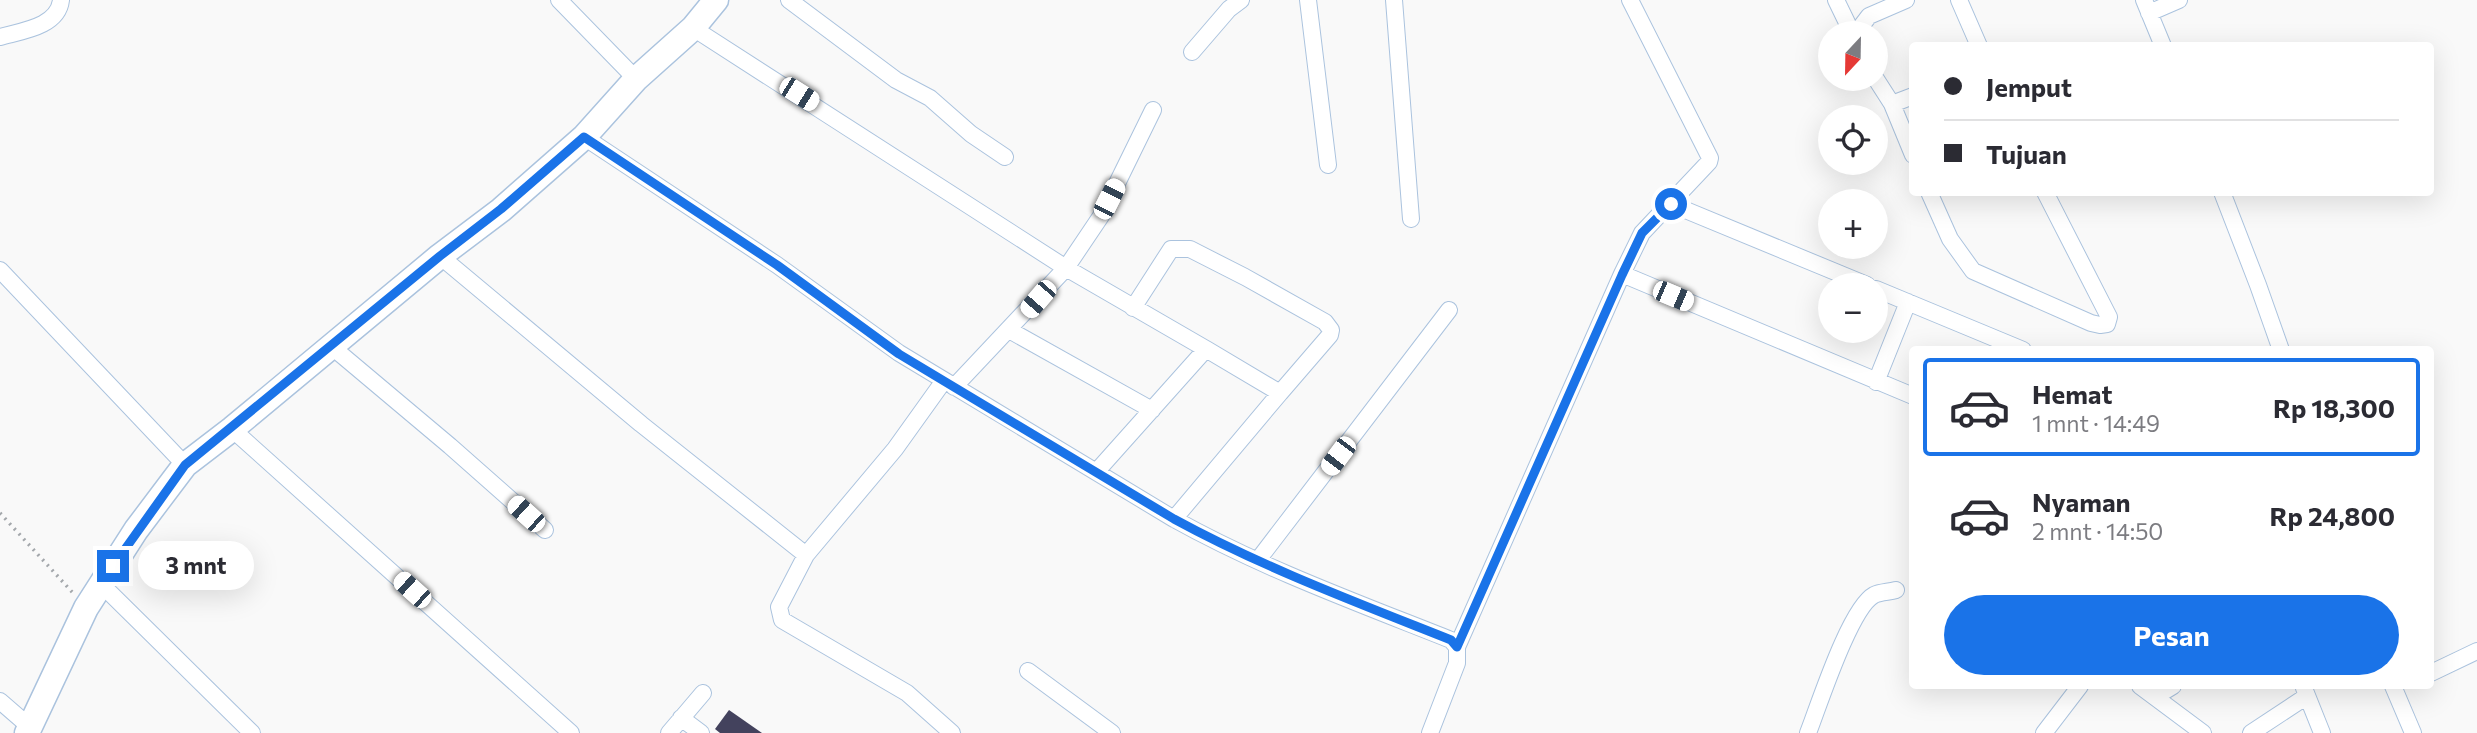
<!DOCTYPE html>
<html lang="id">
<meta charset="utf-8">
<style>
:root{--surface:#fff;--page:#f7f7f7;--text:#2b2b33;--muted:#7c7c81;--line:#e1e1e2;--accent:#1a73e8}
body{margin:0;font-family:Commissioner,sans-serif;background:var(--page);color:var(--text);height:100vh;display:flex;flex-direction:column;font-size:26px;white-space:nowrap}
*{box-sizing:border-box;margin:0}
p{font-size:23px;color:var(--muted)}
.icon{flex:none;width:38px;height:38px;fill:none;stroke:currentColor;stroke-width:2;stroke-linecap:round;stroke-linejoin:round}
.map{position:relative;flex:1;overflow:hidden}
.side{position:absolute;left:1909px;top:346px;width:525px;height:343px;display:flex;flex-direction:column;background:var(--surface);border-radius:7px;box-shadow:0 7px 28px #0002}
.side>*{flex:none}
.banner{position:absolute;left:1909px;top:42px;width:525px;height:154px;border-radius:7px;box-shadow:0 7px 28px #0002;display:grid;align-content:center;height:154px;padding:0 35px;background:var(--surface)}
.needle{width:46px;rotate:202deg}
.buttons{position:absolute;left:1818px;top:21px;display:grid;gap:14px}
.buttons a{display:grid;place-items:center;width:70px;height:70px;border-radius:50%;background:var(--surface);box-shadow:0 7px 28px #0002;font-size:35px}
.end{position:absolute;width:32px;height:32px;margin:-16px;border:9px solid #1a73e8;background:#fff;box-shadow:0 0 0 4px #fff}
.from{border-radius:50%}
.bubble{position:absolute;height:49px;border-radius:24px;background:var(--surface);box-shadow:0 7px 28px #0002;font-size:23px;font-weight:700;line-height:49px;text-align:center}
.car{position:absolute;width:21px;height:42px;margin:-21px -10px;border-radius:9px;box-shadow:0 0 5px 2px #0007;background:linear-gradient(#fff 24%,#345 0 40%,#fff 0 76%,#345 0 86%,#fff 0)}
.banner b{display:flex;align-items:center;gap:24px;height:66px;font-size:26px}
.banner b+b{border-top:2px solid var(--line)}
.banner i{width:18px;height:18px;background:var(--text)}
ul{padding:12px 0 0;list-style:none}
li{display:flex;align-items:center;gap:21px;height:98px;margin:0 14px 10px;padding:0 21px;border:4px solid transparent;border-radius:7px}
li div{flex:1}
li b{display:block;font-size:26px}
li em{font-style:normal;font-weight:700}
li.selected{border-color:var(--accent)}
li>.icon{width:63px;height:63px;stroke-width:1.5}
.cta{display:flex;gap:14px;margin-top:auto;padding:14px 35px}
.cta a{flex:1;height:80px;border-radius:42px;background:var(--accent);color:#fff;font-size:28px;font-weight:700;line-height:80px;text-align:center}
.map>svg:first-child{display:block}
.building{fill:#43425d}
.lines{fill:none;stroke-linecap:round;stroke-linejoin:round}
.street-casing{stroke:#abc3de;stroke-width:18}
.primary-casing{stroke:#abc3de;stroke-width:27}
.path{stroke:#a3a7ab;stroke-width:3.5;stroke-dasharray:2 5;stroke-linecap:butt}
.street{stroke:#fff;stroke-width:16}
.primary{stroke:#fff;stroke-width:24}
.route{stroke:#1a73e8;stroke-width:9}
</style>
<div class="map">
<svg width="2477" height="733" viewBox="0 0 2477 733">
<rect width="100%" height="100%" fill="#f9f9f9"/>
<path class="building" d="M729,710L762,733H720L715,729Z"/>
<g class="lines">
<defs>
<path id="street" d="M559,0L636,79
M789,0L896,80L930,98L971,134L1005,157
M1308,0L1328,165
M1394,0L1411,219
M1836,0L1852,33
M1959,0L1979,46
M2144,0L2163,46
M2149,13L2179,0
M693,28L1066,268L1206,349L1097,471
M1856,33L1869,16L1906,0
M0,37C21,31 58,27 61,0
M1192,52L1229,9L1241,0
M1876,79L1892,104
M1913,96L1892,104L1913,155
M584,137L777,265L899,353L1174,519C1262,568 1358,603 1451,640L1457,647V663L1430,733
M1929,192L1950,239L1973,271L2091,323L2100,325L2107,324L2109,317L2045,192
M2222,192L2258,285L2281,350
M1671,204L1867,285
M440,256L641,424L806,555L895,449L943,382
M0,270L185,465
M1622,274L1913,396
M1876,289L2023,350
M1133,308L1171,249H1190L1245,277L1325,322L1331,330L1330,335L1280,393L1206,349
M1009,330L1152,410
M331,346L450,446L545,530
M1876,382L1908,302
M954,387L1066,268L1101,216L1153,110
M232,429L571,733
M1174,519L1280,393
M806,555L779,607L782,620L907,693L952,733
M1258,560L1449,310
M101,584L252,733
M1457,647L1622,274L1642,233L1709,162L1710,158L1630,0
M1028,671L1112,733
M2431,673L2477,651
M2140,686L2203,733
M2393,686L2413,733
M2304,688L2322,733
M2155,697L2173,686
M0,701L30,727
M681,718L701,733
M669,733L703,693
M1808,733C1819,705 1850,608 1874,595C1880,592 1889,592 1896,590
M2044,733L2080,686
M2251,733L2307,696"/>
<path id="primary" d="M27,733L86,608L136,530L185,465L232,429L440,256L501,210L584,137L636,79L693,28L716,0"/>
</defs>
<use href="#street" class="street-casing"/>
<use href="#primary" class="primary-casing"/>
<path class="path" d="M0,513L73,593"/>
<use href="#street" class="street"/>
<use href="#primary" class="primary"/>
</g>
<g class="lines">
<path class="route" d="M113,566L185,465L440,256L501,209L584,137L777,265L899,354L1174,519C1262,567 1358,603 1451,640L1457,647L1622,275L1642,233L1671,204"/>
</g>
</svg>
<div class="buttons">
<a><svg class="needle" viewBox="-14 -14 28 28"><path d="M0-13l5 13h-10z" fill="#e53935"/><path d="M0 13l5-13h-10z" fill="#7c7c81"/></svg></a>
<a><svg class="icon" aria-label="locate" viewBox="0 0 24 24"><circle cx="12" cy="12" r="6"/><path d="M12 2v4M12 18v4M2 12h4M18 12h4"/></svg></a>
<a>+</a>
<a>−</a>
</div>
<i class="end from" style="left:1671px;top:204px"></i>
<i class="end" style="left:113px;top:566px"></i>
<div class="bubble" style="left:138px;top:541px;width:116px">3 mnt</div>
<i class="car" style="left:799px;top:94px;rotate:122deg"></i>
<i class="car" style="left:1109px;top:199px;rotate:27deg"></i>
<i class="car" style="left:1673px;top:296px;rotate:113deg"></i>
<i class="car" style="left:1038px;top:299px;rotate:221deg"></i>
<i class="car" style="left:1338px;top:456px;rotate:217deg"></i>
<i class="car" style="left:526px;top:514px;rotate:312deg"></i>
<i class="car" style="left:412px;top:590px;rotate:312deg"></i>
<div class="banner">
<b><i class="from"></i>Jemput</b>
<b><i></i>Tujuan</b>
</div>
<section class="side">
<ul>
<li class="selected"><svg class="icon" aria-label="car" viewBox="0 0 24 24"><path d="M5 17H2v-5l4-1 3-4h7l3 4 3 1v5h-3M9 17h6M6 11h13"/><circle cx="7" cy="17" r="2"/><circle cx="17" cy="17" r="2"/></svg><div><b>Hemat</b><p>1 mnt · 14:49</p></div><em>Rp 18,300</em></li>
<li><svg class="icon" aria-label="car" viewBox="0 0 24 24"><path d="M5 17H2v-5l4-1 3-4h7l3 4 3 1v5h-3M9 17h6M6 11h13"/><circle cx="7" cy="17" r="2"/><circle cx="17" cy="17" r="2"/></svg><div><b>Nyaman</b><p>2 mnt · 14:50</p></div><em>Rp 24,800</em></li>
</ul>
<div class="cta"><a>Pesan</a></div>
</section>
</div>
